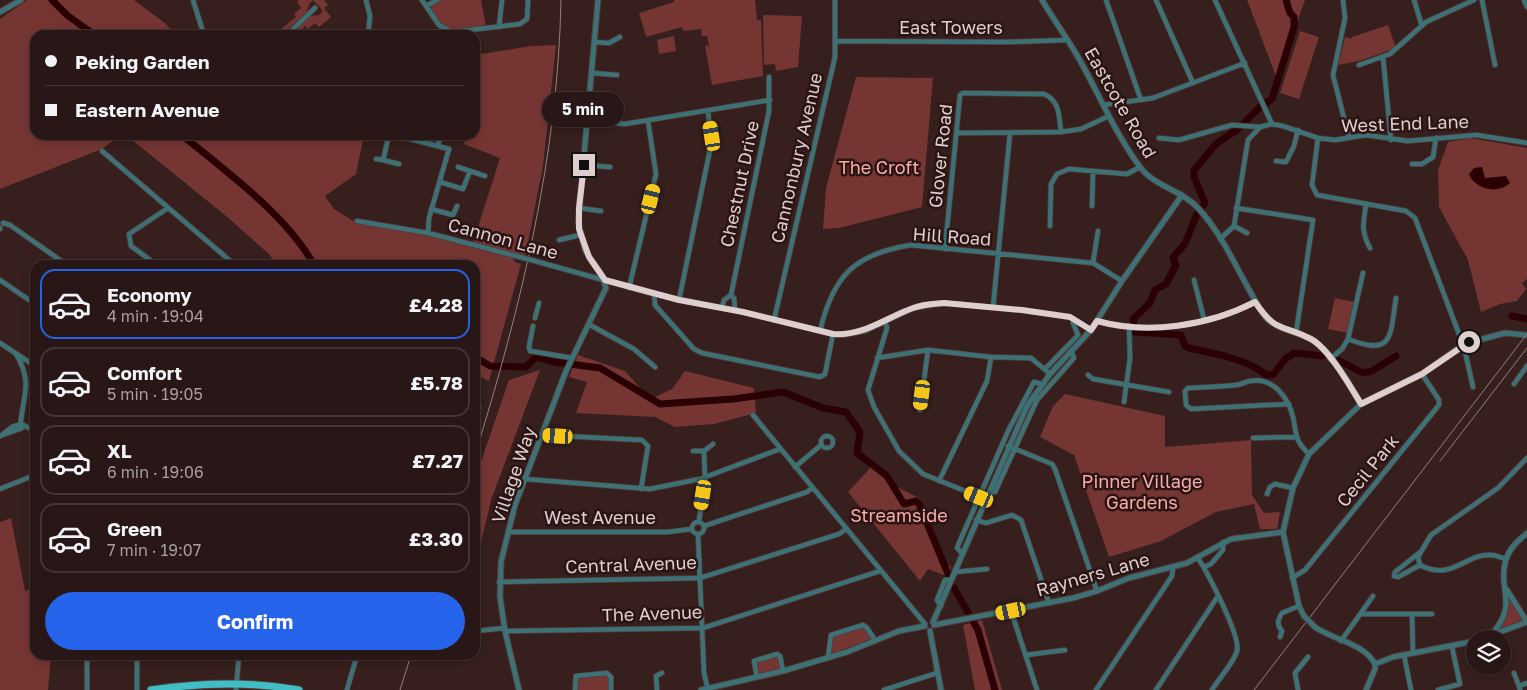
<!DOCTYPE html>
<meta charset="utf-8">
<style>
:root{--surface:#281716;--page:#342423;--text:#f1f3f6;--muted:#a59fa1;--line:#443635;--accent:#2563eb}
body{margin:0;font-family:"Golos Text",sans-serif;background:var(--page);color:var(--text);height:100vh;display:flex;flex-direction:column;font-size:19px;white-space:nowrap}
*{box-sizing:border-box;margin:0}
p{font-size:16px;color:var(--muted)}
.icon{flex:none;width:28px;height:28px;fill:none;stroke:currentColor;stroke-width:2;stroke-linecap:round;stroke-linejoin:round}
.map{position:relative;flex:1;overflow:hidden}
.panel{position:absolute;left:30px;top:260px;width:450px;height:400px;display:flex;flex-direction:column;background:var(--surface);border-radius:15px;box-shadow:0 2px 8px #0003,0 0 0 1px var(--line)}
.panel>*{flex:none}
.top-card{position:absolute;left:30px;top:30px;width:450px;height:110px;border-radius:15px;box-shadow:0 2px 8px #0003,0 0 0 1px var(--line);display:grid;align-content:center;height:110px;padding:0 15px;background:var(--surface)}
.fabs{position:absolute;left:1466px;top:630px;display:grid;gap:10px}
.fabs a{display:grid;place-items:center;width:45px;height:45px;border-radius:50%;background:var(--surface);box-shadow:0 2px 8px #0003,0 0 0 1px var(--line);font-size:25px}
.end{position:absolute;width:22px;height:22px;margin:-11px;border:6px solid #dececd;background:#111;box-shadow:0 0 0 2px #111}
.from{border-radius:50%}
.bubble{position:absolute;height:35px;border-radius:18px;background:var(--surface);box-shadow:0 2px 8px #0003,0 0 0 1px var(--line);font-size:16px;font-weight:700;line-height:35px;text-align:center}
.car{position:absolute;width:15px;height:30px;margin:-15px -8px;border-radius:6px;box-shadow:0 0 4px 1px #0007;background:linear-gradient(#f5c518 24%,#345 0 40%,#f5c518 0 76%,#345 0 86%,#f5c518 0)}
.top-card b{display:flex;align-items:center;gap:18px;height:48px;font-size:19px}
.top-card b+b{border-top:1px solid var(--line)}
.top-card i{width:12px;height:12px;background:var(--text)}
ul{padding:9px 0 0;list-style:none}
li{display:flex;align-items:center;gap:15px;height:70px;margin:0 10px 8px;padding:0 5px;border:2px solid var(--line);border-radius:15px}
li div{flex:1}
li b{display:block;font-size:19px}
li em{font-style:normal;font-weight:700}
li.selected{border-color:var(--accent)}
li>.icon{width:45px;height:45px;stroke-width:1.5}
.cta{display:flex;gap:10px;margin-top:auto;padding:10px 15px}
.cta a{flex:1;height:58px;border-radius:30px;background:var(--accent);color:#fff;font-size:20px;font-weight:700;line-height:58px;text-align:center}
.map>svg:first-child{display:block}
.green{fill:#753533}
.water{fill:#2b0003}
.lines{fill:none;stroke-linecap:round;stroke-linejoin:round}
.river{stroke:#2b0003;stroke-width:7}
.minor-casing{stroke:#513b39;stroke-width:6}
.tertiary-casing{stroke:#513b39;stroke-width:7}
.primary-casing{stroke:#513b39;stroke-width:9}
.minor{stroke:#3d7175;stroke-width:4.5}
.tertiary{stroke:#3d7175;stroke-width:5}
.primary{stroke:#41bdc5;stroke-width:7}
.rail{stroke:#94817f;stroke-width:1}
.minor-bridge-casing{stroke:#513b39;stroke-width:6;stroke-linecap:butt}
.tertiary-bridge-casing{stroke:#513b39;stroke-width:7;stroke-linecap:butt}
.minor-bridge{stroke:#3d7175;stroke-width:4.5}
.tertiary-bridge{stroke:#3d7175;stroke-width:5}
.route{stroke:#dececd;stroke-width:6}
.labels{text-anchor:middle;stroke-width:5;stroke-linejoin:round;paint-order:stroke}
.street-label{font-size:18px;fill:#dececd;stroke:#2b1514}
.park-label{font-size:18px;fill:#faaca7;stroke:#2b1514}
</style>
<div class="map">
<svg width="1527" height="690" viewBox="0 0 1527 690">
<rect width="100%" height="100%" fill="#361f1d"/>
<path class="green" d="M27,0H134L166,24L175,35H35V135H121L102,149L0,189V19Z
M299,0H324L328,5L324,8L331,17L319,27L315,23L308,29L305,26L297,35H289L310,16L319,15L323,11L313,0L309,4L307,13L281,35L279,31L296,17L294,14L301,8L297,2Z
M439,0H481L486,27C459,30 447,36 430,10L431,6Z
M674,0H755L757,20H761L763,76L712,85L705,46L708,45L710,51L707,36H702L701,29L683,31L682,27L646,37L639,13L674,2Z
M1247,0H1305L1277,79Z
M763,15L802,16L798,67L776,71L775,64L764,65Z
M1388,25L1396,48L1359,61L1338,65L1345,37L1351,39L1352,37Z
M1300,31L1319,37L1299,99L1280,93Z
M674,36L676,51L659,54L657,40Z
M556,45L543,166L525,257L473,243L500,158L464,144L467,135H475V55L531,46Z
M856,77L933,78L922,207L839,228L823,229L826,188Z
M126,135H364L356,174L325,196L334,209L355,222L431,236L512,257L515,262L521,264L489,381L475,374V265H275L270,255L226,216Z
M1470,138L1527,148V279L1522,283L1526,289L1517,301L1500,304L1481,312L1468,260L1439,207L1438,170L1448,142Z
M1335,298L1354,302L1347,333L1328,329Z
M578,355L625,371L641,389L655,397L672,389L685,371L754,388L756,413L714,424L675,427L655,417L576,413L587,382L569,377Z
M540,370L491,500L475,568V479L509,380Z
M1065,394L1165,416V447L1251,440L1252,495L1264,513L1280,512L1277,529H1260L1254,504L1216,512L1161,541L1109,557L1074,455L1040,437L1053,406Z
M871,467L889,483L919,498L942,562L951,567L949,577L928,569L920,581L848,492Z
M11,518L25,591L35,588V655H51L48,690H0V522Z
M1509,597L1524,621L1500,630L1507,613Z
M982,620L1002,690H975L963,625Z
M863,627L874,638L829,655L830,636Z
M778,655L781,669L759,674L755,661Z
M579,675H610L611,690H575V680Z"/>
<path class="water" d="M1482,167L1485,178L1506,176L1510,183C1497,195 1475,189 1469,174L1474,168Z"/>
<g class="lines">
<path class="river" d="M52,0L68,16L95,35
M1286,0L1290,13L1294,17V27L1272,99L1259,108L1238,129L1216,144L1194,170V177L1205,203C1193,216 1193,228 1185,243C1182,249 1176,252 1173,258L1176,265L1166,284L1155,290L1150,303L1133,319L1135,332L1181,335L1185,346L1189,348C1211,353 1249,359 1266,375H1273L1285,359L1294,353L1322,356
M182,135C225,171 287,215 314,265
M1512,316L1527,319
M475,357L490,366L526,367L536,357L554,362L600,368L660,404L733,399L783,392L823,408L846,412L860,432L857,453L887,476L904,504L916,501L919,504L948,574
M1338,360L1363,373L1372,371L1396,356
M954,588L978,630L995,690"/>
<defs>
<path id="minor" d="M193,0L204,35
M366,0L370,16L368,35
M422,0L439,25L452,32L520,24L527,19L528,0
M1106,0L1141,100
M1156,0L1193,83
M1215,0L1272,124
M1343,0L1345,18L1333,75L1349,138
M1414,0L1422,26
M1482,0L1495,65
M1524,0L1527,7
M426,6L437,0
M499,27L502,0
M287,35L315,8
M835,41L1007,42L1067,40
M595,42L609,43L620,37
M1383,57L1391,140
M1359,65L1390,54L1426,22L1474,0
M592,73L617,75
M1103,105L1153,98L1245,63
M588,121L625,124L770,100
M957,133L1061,132L1081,129L1109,116
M389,135L383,160L399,164
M395,135L449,149L429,218L428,233
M1159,138L1179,140L1232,125L1260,127
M1318,138L1312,185L1317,195L1406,211L1415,218L1464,347L1473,387
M438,145L441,135
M102,151L235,265
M376,159L383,160
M1276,161L1286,162L1294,146L1298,130
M1412,164H1422L1433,157L1436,138
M584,165L610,167
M458,167L485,176
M440,182L463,189L470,171
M1366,205C1363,223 1361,232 1370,248
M1092,206L1093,171
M579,208L601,211
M1236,208L1313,220L1296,333
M431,209L453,215L457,206
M357,221L428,233L516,256
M3,223L10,225L67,265
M1050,226L1051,184L1057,174L1069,169L1127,174L1140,167
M1234,226L1247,233
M0,228V229
M1220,239L1234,226L1248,140L1260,127L1272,124L1283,126L1318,138L1335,140L1366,135L1408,141L1476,135L1527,143
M559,240L580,235
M945,249L960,95L963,93L1044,94C1060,101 1059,116 1061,132
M535,261L654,294L743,312L833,334L843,335L865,331L914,308L944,303L1021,310L1070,317L1091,330
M1093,263L1098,231
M157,265L131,246L129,234L168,208
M0,280L35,304
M1194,280L1204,319
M629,288L656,174L648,121
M654,294L655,305L694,349L702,353L820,377L825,374L833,334
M679,300L711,145L708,110
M722,308L724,300L731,295
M993,308L1010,133
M735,310L734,298L731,295L769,111V77
M535,318L539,303
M774,320L835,57V0
M885,321L887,328L868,390L874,407L899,451L923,474L985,499
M1097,321C1146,335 1210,326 1255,302
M590,325L634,349L655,367
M533,326L529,347L530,351L572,358
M820,331C833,276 854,254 911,245L1093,263L1122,281
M1348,339C1394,357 1390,336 1396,298
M0,343L35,366
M16,354C34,383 22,398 20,429
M877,358L928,350L991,357L1031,358L1050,374
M1330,359L1342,349L1348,339L1363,273
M1045,369L1078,335L1073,323L1074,319
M1088,375L1093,379L1169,392
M1514,384L1527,366
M1124,402L1130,358L1129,326
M1289,404L1191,409L1186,405L1185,391L1188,388C1204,387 1219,387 1235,385C1240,385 1245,382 1250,381C1273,377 1288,397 1293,417C1297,435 1294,440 1309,454
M475,406L479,408
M920,410L928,350
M753,415L925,624
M3,434L12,427L21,424L35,431
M542,435L642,440L648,446L641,489
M821 442a6 6 0 1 1 12 0a6 6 0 1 1-12 0Z
M0,436L22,428
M1253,438L1296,437
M1008,446L1052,464L1055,469L1097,591
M693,451H704L713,444
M795,467L821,445
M525,479L650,489L700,479L780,449
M939,481L987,381L991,357
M0,489L35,475
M988,493L995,492L1037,400L1074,358L1071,351
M1267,494L1270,487L1275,484L1293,488
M976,520L986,523L1012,515L1021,520L1049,603
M699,521L705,481L704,451
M692 528a6 6 0 1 1 12 0a6 6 0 1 1-12 0Z
M704,526L807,492L812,488
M508,532H667L692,529
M698,534L704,673L708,690
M962,553L957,548L959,543L1009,429L1034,382L1041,384
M1419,553L1395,572L1394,576L1398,577L1420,565
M1198,558C1207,572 1241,636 1237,651C1233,664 1219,678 1212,690
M1506,559C1501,558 1496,555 1491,555C1466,553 1452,582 1420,565L1418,557L1431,535L1498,488L1527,458
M1204,567L1211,564L1223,550V542
M955,572L987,569
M1292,578L1305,570L1439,405V400L1422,374
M499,582L700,578L839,534L846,529
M941,606L937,600L945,580H951
M1011,611L1037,690
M1361,614H1432
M1412,614L1413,653
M475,631L505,628
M505,631L703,628L880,571
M1280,637L1282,631C1276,624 1278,620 1282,613L1299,606
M1341,641L1373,596
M87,655V690
M137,655V690
M1026,655L1065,650
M1404,655L1411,690
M828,658L831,635L863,625L867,628L875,640
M1514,673L1519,686
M757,677L754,661L777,654L780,656L783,671
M236,690L239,655
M347,690L357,655
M575,690L576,676L607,673L611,677V690
M657,690L656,676L662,673
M884,690L937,673
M1096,690L1172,576L1173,568
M1156,690L1218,596
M1298,690L1295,673L1308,657
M1438,690L1460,684L1452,647
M1520,690L1519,686L1527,683"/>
<path id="tertiary" d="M1042,0C1055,22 1070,42 1082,64C1101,99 1117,136 1140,167C1155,187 1182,190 1198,208C1227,239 1242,283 1266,318C1279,330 1296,331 1311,339C1329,349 1351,386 1361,404
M0,12L21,0
M1507,590L1527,622
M1304,616L1299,606L1283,532L1293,488L1309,454L1361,404L1422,374L1464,344L1505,333L1527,335
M933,622L1027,406L1050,374L1091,330L1122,281L1182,195
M934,625L1073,598L1097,591L1129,578L1187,563L1231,539L1283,532
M1315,627C1333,640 1364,643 1375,664
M930,631L941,690
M1492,634C1519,603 1497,589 1506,560C1509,548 1518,541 1527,533
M1481,639L1527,622
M1375,664L1393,657L1475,641
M519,690L505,631L500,597L501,562L515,505L566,371L606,288L602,276L585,250L578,222L598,0
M701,690L783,671L847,652L899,631L925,626
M1366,690L1375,669V664"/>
<path id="primary" d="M151,690C200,683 250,681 299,690"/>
</defs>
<use href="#minor" class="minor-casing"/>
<use href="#tertiary" class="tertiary-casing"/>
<use href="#primary" class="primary-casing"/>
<use href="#minor" class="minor"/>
<use href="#tertiary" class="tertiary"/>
<use href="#primary" class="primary"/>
<path class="rail" d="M475,455C521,307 558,156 561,0
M1440,461L1527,348
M400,690L411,655
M1254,690L1527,334"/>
<defs>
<path id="minor-bridge" d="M516,256L535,261"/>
<path id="tertiary-bridge" d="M1304,616L1315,627"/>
</defs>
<use href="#minor-bridge" class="minor-bridge-casing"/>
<use href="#tertiary-bridge" class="tertiary-bridge-casing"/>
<use href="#minor-bridge" class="minor-bridge"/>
<use href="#tertiary-bridge" class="tertiary-bridge"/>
</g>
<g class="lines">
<path class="route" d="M584,165L579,208V229L589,257L605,280L679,300L743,312L833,334C864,336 885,318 913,308C923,304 933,304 944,303L1022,310L1070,317L1091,330L1097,321C1148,335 1208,326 1255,302C1278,335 1281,323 1311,339C1329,349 1350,386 1361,404L1422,374L1469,342"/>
</g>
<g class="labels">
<g class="street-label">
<text x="951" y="34">East Towers</text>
<text transform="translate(1120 103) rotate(60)" y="6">Eastcote Road</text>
<text transform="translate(1405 124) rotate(-2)" y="6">West End Lane</text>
<text transform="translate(941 156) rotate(-84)" y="6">Glover Road</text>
<text transform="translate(797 158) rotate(-77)" y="6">Cannonbury Avenue</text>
<text transform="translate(740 184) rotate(-78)" y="6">Chestnut Drive</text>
<text transform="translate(952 237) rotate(4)" y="6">Hill Road</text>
<text transform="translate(503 239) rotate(15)" y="6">Cannon Lane</text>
<text transform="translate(1368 471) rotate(-51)" y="6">Cecil Park</text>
<text transform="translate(514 475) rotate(-71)" y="6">Village Way</text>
<text x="600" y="524">West Avenue</text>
<text transform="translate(631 565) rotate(-2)" y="6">Central Avenue</text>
<text transform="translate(1093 575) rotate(-16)" y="6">Rayners Lane</text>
<text transform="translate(652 614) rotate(-2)" y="6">The Avenue</text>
</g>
<g class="park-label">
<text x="879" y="174">The Croft</text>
<text x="1142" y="488">Pinner Village<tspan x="1142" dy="21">Gardens</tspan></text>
<text x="899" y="522">Streamside</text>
</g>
</g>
</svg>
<div class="fabs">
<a><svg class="icon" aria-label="layers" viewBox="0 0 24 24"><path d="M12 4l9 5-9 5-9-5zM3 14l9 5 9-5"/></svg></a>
</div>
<i class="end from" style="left:1469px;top:342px"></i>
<i class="end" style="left:584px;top:165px"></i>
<div class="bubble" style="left:542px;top:92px;width:82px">5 min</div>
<i class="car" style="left:712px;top:136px;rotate:351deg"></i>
<i class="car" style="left:651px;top:199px;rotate:14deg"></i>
<i class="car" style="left:922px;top:395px;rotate:187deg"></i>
<i class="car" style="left:558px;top:436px;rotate:273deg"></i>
<i class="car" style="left:703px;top:495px;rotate:189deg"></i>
<i class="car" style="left:979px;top:497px;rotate:292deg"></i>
<i class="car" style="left:1011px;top:611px;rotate:258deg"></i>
<div class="top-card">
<b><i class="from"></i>Peking Garden</b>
<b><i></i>Eastern Avenue</b>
</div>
<section class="panel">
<ul>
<li class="selected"><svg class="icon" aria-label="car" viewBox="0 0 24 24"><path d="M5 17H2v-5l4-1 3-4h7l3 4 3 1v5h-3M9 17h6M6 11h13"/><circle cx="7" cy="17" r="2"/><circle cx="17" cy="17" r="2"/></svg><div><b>Economy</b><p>4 min · 19:04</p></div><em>£4.28</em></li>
<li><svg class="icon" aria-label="car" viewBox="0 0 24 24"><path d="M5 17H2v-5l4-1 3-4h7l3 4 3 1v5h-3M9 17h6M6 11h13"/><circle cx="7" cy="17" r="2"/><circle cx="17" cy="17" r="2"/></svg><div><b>Comfort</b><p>5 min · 19:05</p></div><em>£5.78</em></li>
<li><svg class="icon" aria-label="car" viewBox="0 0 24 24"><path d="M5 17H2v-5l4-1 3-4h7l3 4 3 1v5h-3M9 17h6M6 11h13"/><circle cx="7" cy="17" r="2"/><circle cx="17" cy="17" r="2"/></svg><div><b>XL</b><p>6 min · 19:06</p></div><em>£7.27</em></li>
<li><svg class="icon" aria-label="car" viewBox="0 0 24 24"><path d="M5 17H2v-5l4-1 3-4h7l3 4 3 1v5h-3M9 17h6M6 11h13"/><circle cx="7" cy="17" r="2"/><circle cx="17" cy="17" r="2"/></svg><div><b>Green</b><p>7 min · 19:07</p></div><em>£3.30</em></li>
</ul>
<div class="cta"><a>Confirm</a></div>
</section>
</div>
